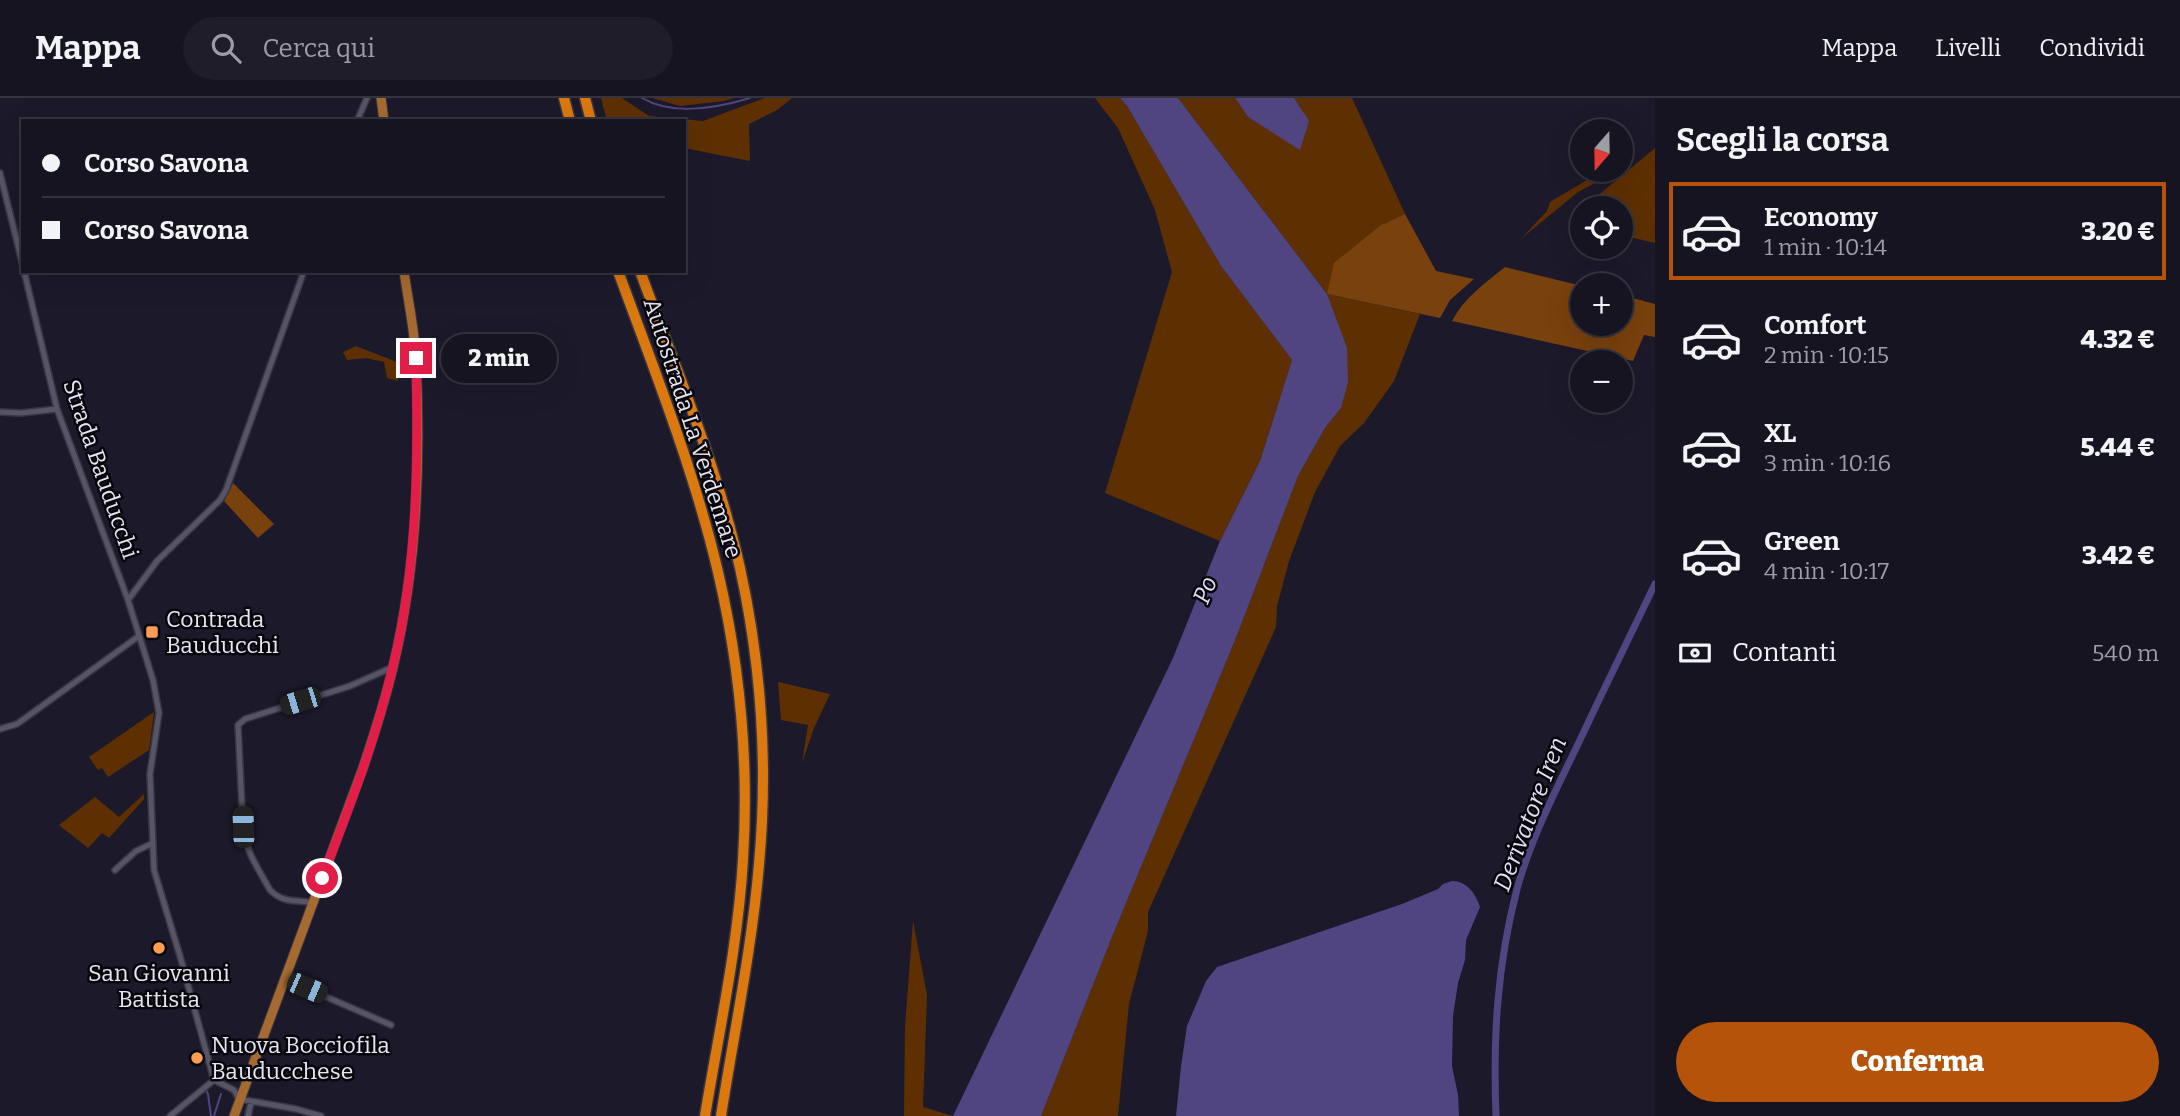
<!DOCTYPE html>
<html lang="it">
<meta charset="utf-8">
<style>
:root{--surface:#151420;--page:#1e1d29;--text:#f1f3f6;--muted:#9d9ea5;--line:#34333e;--accent:#b45309}
body{margin:0;font-family:Bitter,serif;background:var(--page);color:var(--text);height:100vh;display:flex;flex-direction:column;font-size:26px;white-space:nowrap}
*{box-sizing:border-box;margin:0}
p{font-size:23px;color:var(--muted)}
.icon{flex:none;width:38px;height:38px;fill:none;stroke:currentColor;stroke-width:2;stroke-linecap:round;stroke-linejoin:round}
.map{position:relative;flex:1;overflow:hidden}
.details{display:flex;flex-direction:column;background:var(--surface);width:525px}
.details>*{flex:none}
.banner{position:absolute;left:21px;top:21px;width:665px;height:154px;border-radius:0px;box-shadow:0 7px 28px #0002,0 0 0 2px var(--line);display:grid;align-content:center;height:154px;padding:0 21px;background:var(--surface)}
.needle{width:46px;rotate:200deg}
.tools{position:absolute;left:1570px;top:21px;display:grid;gap:14px}
.tools a{display:grid;place-items:center;width:63px;height:63px;border-radius:50%;background:var(--surface);box-shadow:0 7px 28px #0002,0 0 0 2px var(--line);font-size:35px}
.end{position:absolute;width:32px;height:32px;margin:-16px;border:9px solid #e11d48;background:#fff;box-shadow:0 0 0 4px #fff}
.from{border-radius:50%}
.bubble{position:absolute;height:49px;border-radius:24px;background:var(--surface);box-shadow:0 7px 28px #0002,0 0 0 2px var(--line);font-size:23px;font-weight:800;line-height:49px;text-align:center}
.car{position:absolute;width:21px;height:42px;margin:-21px -10px;border-radius:9px;box-shadow:0 0 5px 2px #0007;background:linear-gradient(#222 24%,#8ab4d8 0 40%,#222 0 76%,#8ab4d8 0 86%,#222 0)}
.banner b{display:flex;align-items:center;gap:24px;height:66px;font-size:26px}
.banner b+b{border-top:2px solid var(--line)}
.banner i{width:18px;height:18px;background:var(--text)}
ul{padding:0;list-style:none}
li{display:flex;align-items:center;gap:21px;height:98px;margin:0 14px 10px;padding:0 7px;border:4px solid transparent;border-radius:0px}
li div{flex:1}
li b{display:block;font-size:26px}
li em{font-style:normal;font-weight:800}
li.current{border-color:var(--accent)}
li>.icon{width:63px;height:63px;stroke-width:1.5}
h2{padding:0 21px;font-size:32px;line-height:84px}
.pay{display:flex;align-items:center;gap:18px;height:77px;padding:0 21px;font-size:26px}
.pay p{margin-inline-start:auto}
.primary-button{display:flex;gap:14px;margin-top:auto;padding:14px 21px}
.primary-button a{flex:1;height:80px;border-radius:42px;background:var(--accent);color:#fff;font-size:28px;font-weight:800;line-height:80px;text-align:center}
header{display:flex;align-items:center;gap:42px;box-sizing:border-box;height:98px;padding:0 35px;background:var(--surface);border-bottom:2px solid var(--line)}
header strong{font-size:33px}
nav{display:flex;gap:38px;margin-inline-start:auto;font-size:24px}
.search{width:490px;height:63px;background:var(--page);display:flex;align-items:center;gap:18px;box-sizing:border-box;padding:0 24px;border-radius:38px;color:var(--muted);font-size:26px}
main{display:flex;flex:1;min-height:0}
.map>svg:first-child{display:block}
.green{fill:#5e3001}
.forest{fill:#79410d}
.water{fill:#514581}
.lines{fill:none;stroke-linecap:round;stroke-linejoin:round}
.stream{stroke:#514581;stroke-width:2}
.canal{stroke:#514581;stroke-width:7}
.street-casing{stroke:#383643;stroke-width:8}
.primary-casing{stroke:#383643;stroke-width:11}
.highway-casing{stroke:#383643;stroke-width:13}
.street{stroke:#565466;stroke-width:5}
.primary{stroke:#a66a31;stroke-width:9}
.highway{stroke:#db780e;stroke-width:10}
.route{stroke:#e11d48;stroke-width:9}
.poi-dot{fill:#fb9e52;stroke:#07060c;stroke-width:2.5}
.labels{text-anchor:middle;stroke-width:5;stroke-linejoin:round;paint-order:stroke}
.street-label{font-size:23px;fill:#e7e6f1;stroke:#07060c}
.poi-label{font-size:23px;fill:#e7e6f1;stroke:#07060c;text-anchor:start}
.water-label{font-size:24px;font-style:italic;fill:#e3e1f4;stroke:#07060c}
</style>
<header>
<strong>Mappa</strong>
<div class="search"><svg class="icon" aria-label="search" viewBox="0 0 24 24"><circle cx="10" cy="10" r="6"/><path d="M15 15l6 6"/></svg>Cerca qui</div>
<nav><a>Mappa</a><a>Livelli</a><a>Condividi</a></nav>
</header>
<main>
<div class="map">
<svg width="1655" height="1018" viewBox="0 0 1655 1018">
<rect width="100%" height="100%" fill="#1c1a2a"/>
<path class="green" d="M601,0H622L649,18L703,23L765,0H792L777,12L749,26L750,63L684,50V23H607Z
M652,0H734L724,3L680,8Z
M1095,0H1120L1127,8L1221,168L1292,262L1260,363L1220,443L1105,395L1172,174L1155,112L1118,30Z
M1178,0H1235L1248,19L1300,51L1308,23L1294,0H1352L1405,116L1381,127L1327,196L1420,216L1394,283L1364,325L1340,348L1315,394L1289,463L1277,508L1276,529L1148,814V833L1129,906L1118,1018H1041L1112,839L1236,540L1298,378L1325,330L1341,310L1327,196Z
M1655,50V145L1621,137L1620,110H1583Z
M1604,72H1613L1595,85L1578,94L1522,140L1547,113L1550,104Z
M356,248L397,264L398,283L387,280L384,264L366,260L347,262L343,254Z
M778,584L830,596L814,630L802,665L808,627L781,622Z
M154,614L149,652L108,679L102,670L98,672L89,659Z
M144,696V701L109,740L102,735L88,750L59,727L95,699L119,719Z
M913,823L927,897L923,1009L953,1018H904L905,929Z"/>
<path class="forest" d="M1405,116L1436,173L1474,181L1450,202L1440,220L1327,196L1334,165L1381,127Z
M1505,169L1582,188V226H1620L1621,197L1655,206V239L1644,237L1633,263L1452,223C1464,200 1485,185 1505,169Z
M233,385L274,426L258,440L224,403Z"/>
<path class="water" d="M1120,0H1178L1327,196L1347,250L1348,284L1341,310L1325,330L1298,378L1236,540L1112,839L1041,1018H953L1173,560L1220,443L1260,363L1292,262L1221,168L1127,8Z
M1235,0H1294L1309,23L1300,52L1248,19Z
M1452,783C1467,783 1476,796 1480,809L1466,842L1465,862L1458,885L1453,918L1452,968L1458,997L1459,1018H1176L1181,968L1187,928L1206,883L1217,869L1402,806L1438,791L1443,786Z"/>
<g class="lines">
<path class="stream" d="M642,0C672,18 717,10 750,0
M206,992L208,996L211,1018
M214,1018L221,996"/>
<path class="canal" d="M1496,1018C1493,939 1497,868 1517,791C1531,740 1556,692 1579,644C1604,591 1630,538 1655,486"/>
<defs>
<path id="street" d="M357,23L367,0
M0,75L23,168
M24,173L57,311L128,502L153,582L159,615L150,676L154,772L180,858L214,982L234,992L239,1001L296,1011L321,1018
M0,314L21,315L57,311
M128,502L157,463L220,402L226,392L304,173
M0,631L17,626L139,538
M115,772L136,753L153,745
M313,805C295,801 284,806 270,792C259,772 245,752 243,729L238,627L245,621L350,588L393,569
M285,881L391,927
M170,1018L214,982
M248,1018L251,1004"/>
<path id="primary" d="M381,0L384,23
M234,1018L363,670C374,637 385,603 393,569C417,470 421,364 416,263C415,233 408,203 404,173"/>
<path id="highway" d="M564,0L570,23
M585,0L591,23
M618,173C654,271 694,372 718,474C740,568 749,666 743,762C738,848 719,933 705,1018
M640,173C676,271 717,368 740,470C761,566 768,668 759,766C752,850 734,934 721,1018"/>
</defs>
<use href="#street" class="street-casing"/>
<use href="#primary" class="primary-casing"/>
<use href="#highway" class="highway-casing"/>
<use href="#street" class="street"/>
<use href="#primary" class="primary"/>
<use href="#highway" class="highway"/>
</g>
<g class="lines">
<path class="route" d="M322,780C349,711 376,641 393,568C418,467 418,363 416,260"/>
</g>
<g class="poi-dot">
<rect x="145" y="527" width="14" height="14" rx="3.5"/>
<circle cx="159" cy="850" r="7"/>
<circle cx="197" cy="960" r="7"/>
</g>
<g class="labels">
<g class="street-label">
<text transform="translate(693 330) rotate(72)" y="8">Autostrada La Verdemare</text>
<text transform="translate(101 371) rotate(71)" y="8">Strada Bauducchi</text>
</g>
<g class="poi-label">
<text x="166" y="529">Contrada<tspan x="166" dy="26">Bauducchi</tspan></text>
<text x="159" y="883" text-anchor="middle">San Giovanni<tspan x="159" dy="26">Battista</tspan></text>
<text x="211" y="955">Nuova Bocciofila<tspan x="211" dy="26">Bauducchese</tspan></text>
</g>
<g class="water-label">
<text transform="translate(1205 492) rotate(-68)" y="8">Po</text>
<text transform="translate(1530 716) rotate(-69)" y="8">Derivatore Iren</text>
</g>
</g>
</svg>
<div class="tools">
<a><svg class="needle" viewBox="-14 -14 28 28"><path d="M0-13l5 13h-10z" fill="#e53935"/><path d="M0 13l5-13h-10z" fill="#9d9ea5"/></svg></a>
<a><svg class="icon" aria-label="locate" viewBox="0 0 24 24"><circle cx="12" cy="12" r="6"/><path d="M12 2v4M12 18v4M2 12h4M18 12h4"/></svg></a>
<a>+</a>
<a>−</a>
</div>
<i class="end from" style="left:322px;top:780px"></i>
<i class="end" style="left:416px;top:260px"></i>
<div class="bubble" style="left:441px;top:236px;width:116px">2 min</div>
<i class="car" style="left:300px;top:603px;rotate:253deg"></i>
<i class="car" style="left:243px;top:729px;rotate:358deg"></i>
<i class="car" style="left:307px;top:890px;rotate:113deg"></i>
<div class="banner">
<b><i class="from"></i>Corso Savona</b>
<b><i></i>Corso Savona</b>
</div>
</div>
<section class="details">
<h2>Scegli la corsa</h2>
<ul>
<li class="current"><svg class="icon" aria-label="car" viewBox="0 0 24 24"><path d="M5 17H2v-5l4-1 3-4h7l3 4 3 1v5h-3M9 17h6M6 11h13"/><circle cx="7" cy="17" r="2"/><circle cx="17" cy="17" r="2"/></svg><div><b>Economy</b><p>1 min · 10:14</p></div><em>3.20 €</em></li>
<li><svg class="icon" aria-label="car" viewBox="0 0 24 24"><path d="M5 17H2v-5l4-1 3-4h7l3 4 3 1v5h-3M9 17h6M6 11h13"/><circle cx="7" cy="17" r="2"/><circle cx="17" cy="17" r="2"/></svg><div><b>Comfort</b><p>2 min · 10:15</p></div><em>4.32 €</em></li>
<li><svg class="icon" aria-label="car" viewBox="0 0 24 24"><path d="M5 17H2v-5l4-1 3-4h7l3 4 3 1v5h-3M9 17h6M6 11h13"/><circle cx="7" cy="17" r="2"/><circle cx="17" cy="17" r="2"/></svg><div><b>XL</b><p>3 min · 10:16</p></div><em>5.44 €</em></li>
<li><svg class="icon" aria-label="car" viewBox="0 0 24 24"><path d="M5 17H2v-5l4-1 3-4h7l3 4 3 1v5h-3M9 17h6M6 11h13"/><circle cx="7" cy="17" r="2"/><circle cx="17" cy="17" r="2"/></svg><div><b>Green</b><p>4 min · 10:17</p></div><em>3.42 €</em></li>
</ul>
<div class="pay"><svg class="icon" aria-label="cash" viewBox="0 0 24 24"><path d="M3 7h18v10H3z"/><circle cx="12" cy="12" r="2"/></svg>Contanti<p>540 m</p></div>
<div class="primary-button"><a>Conferma</a></div>
</section>
</main>
